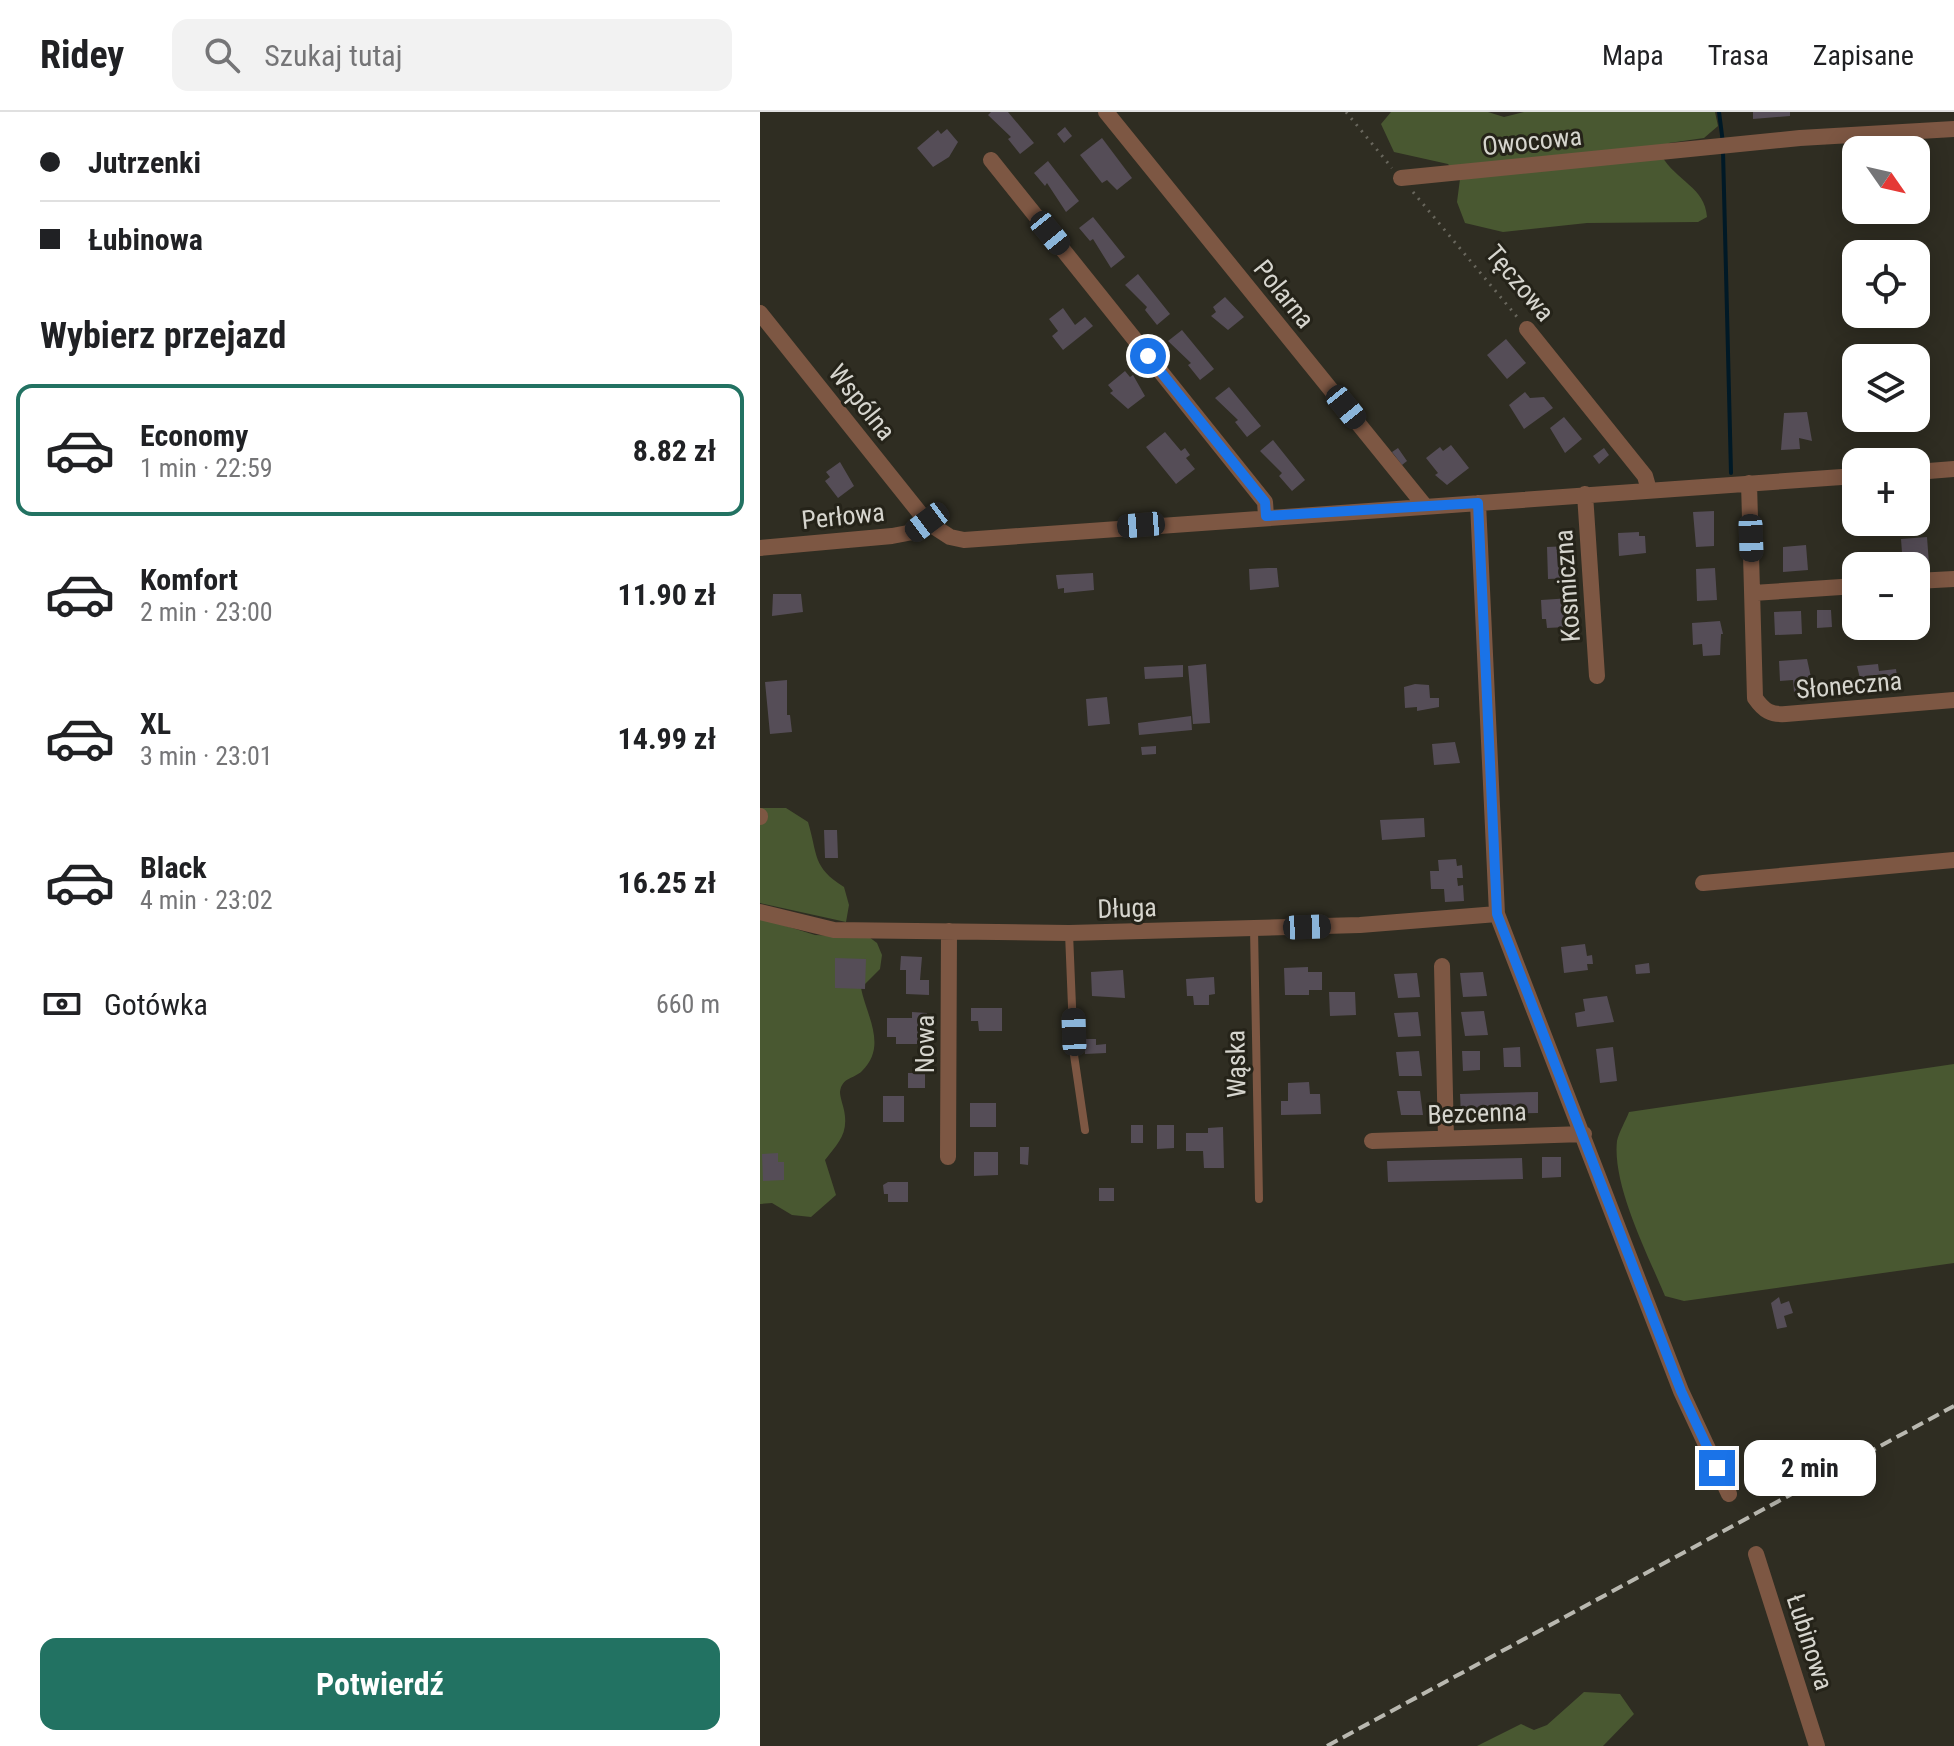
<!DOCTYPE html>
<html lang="pl">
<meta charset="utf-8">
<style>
:root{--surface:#fff;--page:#f2f2f2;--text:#202124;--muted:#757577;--line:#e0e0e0;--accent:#227262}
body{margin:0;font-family:"Roboto Condensed",sans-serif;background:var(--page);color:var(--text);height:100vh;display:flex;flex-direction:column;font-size:30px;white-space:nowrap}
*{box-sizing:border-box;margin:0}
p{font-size:26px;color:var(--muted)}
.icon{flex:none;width:44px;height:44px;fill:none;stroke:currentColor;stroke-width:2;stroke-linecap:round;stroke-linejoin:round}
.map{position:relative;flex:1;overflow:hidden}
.side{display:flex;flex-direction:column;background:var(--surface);width:760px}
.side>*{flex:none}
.top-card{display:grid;align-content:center;height:176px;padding:0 40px;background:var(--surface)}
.needle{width:52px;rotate:124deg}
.tools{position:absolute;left:1082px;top:24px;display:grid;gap:16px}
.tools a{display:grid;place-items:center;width:88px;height:88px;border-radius:16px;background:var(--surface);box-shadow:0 4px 20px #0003;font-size:40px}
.end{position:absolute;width:36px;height:36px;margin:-18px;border:10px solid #1a73e8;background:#fff;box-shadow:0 0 0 4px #fff}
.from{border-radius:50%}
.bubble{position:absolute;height:56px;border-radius:16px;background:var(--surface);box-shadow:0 4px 20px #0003;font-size:26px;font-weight:700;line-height:56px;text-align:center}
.car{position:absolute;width:24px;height:48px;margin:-24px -12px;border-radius:10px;box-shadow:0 0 6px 2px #0007;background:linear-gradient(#222 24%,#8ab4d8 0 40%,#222 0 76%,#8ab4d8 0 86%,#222 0)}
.top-card b{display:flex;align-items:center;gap:28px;height:76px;font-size:30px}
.top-card b+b{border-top:2px solid var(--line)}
.top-card i{width:20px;height:20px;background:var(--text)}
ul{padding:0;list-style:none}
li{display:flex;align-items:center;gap:24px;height:132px;margin:0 16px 12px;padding:0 24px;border:4px solid transparent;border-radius:16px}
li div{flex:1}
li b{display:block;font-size:30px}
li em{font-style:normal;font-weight:700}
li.current{border-color:var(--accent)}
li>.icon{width:72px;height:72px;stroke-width:1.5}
h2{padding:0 40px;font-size:36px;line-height:96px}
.pay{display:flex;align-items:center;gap:20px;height:88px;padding:0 40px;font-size:30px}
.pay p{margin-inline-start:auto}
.cta{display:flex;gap:16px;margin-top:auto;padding:16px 40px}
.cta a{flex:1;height:92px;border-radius:16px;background:var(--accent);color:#fff;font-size:32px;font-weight:700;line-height:92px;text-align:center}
header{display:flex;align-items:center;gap:48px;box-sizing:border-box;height:112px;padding:0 40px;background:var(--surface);border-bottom:2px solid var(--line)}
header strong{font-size:38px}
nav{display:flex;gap:44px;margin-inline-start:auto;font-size:28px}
.search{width:560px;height:72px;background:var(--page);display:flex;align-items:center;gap:20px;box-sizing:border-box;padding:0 28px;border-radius:16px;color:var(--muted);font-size:30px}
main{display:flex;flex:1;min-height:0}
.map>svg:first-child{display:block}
.green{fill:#495831}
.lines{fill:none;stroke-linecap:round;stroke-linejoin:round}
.stream{stroke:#001926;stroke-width:4}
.building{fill:#554d57}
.path{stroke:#69675d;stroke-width:3;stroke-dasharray:2 6;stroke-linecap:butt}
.lane{stroke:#7d5743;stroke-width:8}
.street{stroke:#7d5743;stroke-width:16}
.rail{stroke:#b9b8b0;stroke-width:4;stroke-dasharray:12 6;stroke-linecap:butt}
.route{stroke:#1a73e8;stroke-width:10}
.labels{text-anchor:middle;stroke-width:6;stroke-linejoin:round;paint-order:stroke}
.street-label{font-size:26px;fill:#d6d5ce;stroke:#252319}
</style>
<header>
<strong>Ridey</strong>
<div class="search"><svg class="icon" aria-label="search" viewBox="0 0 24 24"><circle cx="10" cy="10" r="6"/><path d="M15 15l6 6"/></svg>Szukaj tutaj</div>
<nav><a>Mapa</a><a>Trasa</a><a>Zapisane</a></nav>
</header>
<main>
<section class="side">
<div class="top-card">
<b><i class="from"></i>Jutrzenki</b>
<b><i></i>Łubinowa</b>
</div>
<h2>Wybierz przejazd</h2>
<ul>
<li class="current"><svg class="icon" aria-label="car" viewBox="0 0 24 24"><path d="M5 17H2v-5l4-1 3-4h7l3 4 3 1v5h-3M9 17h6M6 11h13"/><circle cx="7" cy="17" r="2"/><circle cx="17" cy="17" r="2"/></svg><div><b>Economy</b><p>1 min · 22:59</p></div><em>8.82 zł</em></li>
<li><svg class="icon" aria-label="car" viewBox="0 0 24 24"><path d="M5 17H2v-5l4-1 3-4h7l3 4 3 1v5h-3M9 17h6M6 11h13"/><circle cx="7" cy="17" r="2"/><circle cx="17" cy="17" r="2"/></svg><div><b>Komfort</b><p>2 min · 23:00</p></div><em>11.90 zł</em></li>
<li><svg class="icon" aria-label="car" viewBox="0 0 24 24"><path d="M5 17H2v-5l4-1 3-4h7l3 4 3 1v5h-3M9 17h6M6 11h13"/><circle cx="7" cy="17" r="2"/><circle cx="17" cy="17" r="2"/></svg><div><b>XL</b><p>3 min · 23:01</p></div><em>14.99 zł</em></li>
<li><svg class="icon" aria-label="car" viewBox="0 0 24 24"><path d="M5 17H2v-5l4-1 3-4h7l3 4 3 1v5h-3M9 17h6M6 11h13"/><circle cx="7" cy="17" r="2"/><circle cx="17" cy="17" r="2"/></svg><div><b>Black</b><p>4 min · 23:02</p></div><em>16.25 zł</em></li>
</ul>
<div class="pay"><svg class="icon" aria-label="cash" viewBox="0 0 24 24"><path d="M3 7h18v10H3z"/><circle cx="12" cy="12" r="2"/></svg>Gotówka<p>660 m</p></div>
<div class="cta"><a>Potwierdź</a></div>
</section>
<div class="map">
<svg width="1194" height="1634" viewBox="0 0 1194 1634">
<rect width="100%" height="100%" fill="#2f2d22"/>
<path class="green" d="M631,0H728L744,5L764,0H955L958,14L944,26L909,31L901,43C917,70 945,75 947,105L938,110L827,111L743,120L705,111L697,90L700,67L688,52L634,40L621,12Z
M0,696H26L48,710C58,743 52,755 84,775L89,793L86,810L0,791Z
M0,806L55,823L109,825L117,831L122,843L120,857L101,876C106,903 128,934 102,959C94,967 82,965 80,980C80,985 83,993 84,998C89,1022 78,1031 65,1048L76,1083L51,1105L32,1103L12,1091L0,1092Z
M1194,952V1151L924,1189L905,1184C888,1143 852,1073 857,1029C859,1020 866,1008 869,1000Z
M824,1580L860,1582L874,1602L843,1634H717L761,1612L774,1618L787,1613Z"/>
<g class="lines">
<path class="stream" d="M959,0L963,31
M963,39L971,361"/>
</g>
<path class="building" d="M231,0H248L274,31L260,42L248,27L251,25L228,3Z
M993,0H1030V4L993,7Z
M305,15L312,24L304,31L297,22Z
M187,17L198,30L189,45L173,55L157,36L178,18L181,22Z
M342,26L372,66L357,78L347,68L342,71L320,43Z
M288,49L319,89L306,100L287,71L285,74L274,61Z
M333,105L365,145L351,156L333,127L330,129L319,116Z
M378,162L410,202L397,213L385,198L387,195L365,173Z
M465,185L484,205L468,218L451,204L456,200L453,195Z
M303,196L315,213L325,205L333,214L303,238L292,224L298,219L289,207Z
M422,218L454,257L440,268L428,253L431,251L408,229Z
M746,227L766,251L747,267L727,243Z
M365,259L370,265L373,263L385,284L368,297L350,281L353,279L348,273Z
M469,275L501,314L487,325L475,310L478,308L455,286Z
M765,280L770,286L784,285L793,296L764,317L749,293Z
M1047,300L1052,329L1039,326L1040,337L1021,338L1024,301Z
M804,305L822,327L805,341L790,316Z
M405,320L421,339L425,336L430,343L426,346L435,357L416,372L386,335Z
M513,328L545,368L532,379L519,364L522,361L500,339Z
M691,333L709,356L687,373L675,363L678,361L666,346L680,335L683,339Z
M638,336L647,349L642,353L632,340Z
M844,336L849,343L839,352L833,344Z
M80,350L94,374L78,386L65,369L70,365L66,360Z
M1163,381L1165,407L1163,412H1156V382Z
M954,399V434L936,435L933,400Z
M879,420V424H885L886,441L859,444L858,421Z
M1167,425L1169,452L1143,454L1141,427Z
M1046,433L1048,458L1023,460V435Z
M809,434L810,466L788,467L787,435Z
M508,456H517L519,475L490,478L489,457Z
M955,456L957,488L937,489L936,457Z
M333,461L334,478L304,481V476L298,477L296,463Z
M13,482H41L43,500L12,504Z
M811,486L812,506H806V515L787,516L786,507H782L781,488Z
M1057,498H1071L1072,515L1057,516Z
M1041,499L1042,522L1015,523L1014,500Z
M960,509L963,522H961L960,543L943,544L942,532L933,533L932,511Z
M1102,514H1149L1150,521L1103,524Z
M1047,547L1054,579L1034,580L1033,568L1020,569L1019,549Z
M446,552L450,611L433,612L428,554Z
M1118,552L1119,559L1136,557L1138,572L1114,577V574L1102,575L1097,554Z
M423,553V565L385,567L384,555Z
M27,568V603H30L32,620L10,622L5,570Z
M655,572L669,573L670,586H679V595L657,599V595L645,596L644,575Z
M347,585L350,612L328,614L326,587Z
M431,604L432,618L379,623L378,611Z
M695,630L700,651L674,653L672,632Z
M396,634V642L382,643L381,635Z
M664,706L665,725L622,728L620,708Z
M64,718H77L78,746H65Z
M696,747L697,754L702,753L703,766H697L698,774L703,773L704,789L685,790L684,777H671L670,759H679L678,748Z
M825,832L827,844L832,843L833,852H827L828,858L804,861L801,835Z
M141,844L162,845L160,868H169V883L146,882V858H140Z
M75,846L106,847L105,877L75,876Z
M889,851L890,861L876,862L875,853Z
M548,855V860H562V878H549V883H525L524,856Z
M363,858L365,886L332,884L331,860Z
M723,860L727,884L703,885L700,861Z
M657,861L660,885L638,886L634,862Z
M454,865L455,882L449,883V893H434L433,884H427L426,867Z
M569,880H595L596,903L570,904Z
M847,884L854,910L817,915L815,901L825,899L823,887Z
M211,896H242V919H219L218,909H211Z
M724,899L728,923L705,924L701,900Z
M152,900L167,901V915H159L161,932H136V925H127V906H152Z
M658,900L661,924L638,925L634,901Z
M324,927H336V933L346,932V941L325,942Z
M760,935L761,955H744L743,936Z
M853,935L857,969L840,971L836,937Z
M659,939L662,964H639L636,940Z
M702,939H720V958L703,959Z
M161,940H175V952H161Z
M148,961H165V976H148Z
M549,970L550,982H560L561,1002L521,1003V989H528V971Z
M637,979H660L663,1003H641Z
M778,980V1001L701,1002L700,982Z
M123,984H144V1010H123Z
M210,991H236V1015H210Z
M371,1013H383V1031H371Z
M397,1013H414V1036L397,1037Z
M463,1015L464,1056H444L443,1039H426V1021H448V1016Z
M260,1035H269L268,1053L260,1052Z
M214,1040H238V1063L214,1064Z
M18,1041V1050H24V1068L3,1069L2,1042Z
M782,1045H801V1065L782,1066Z
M762,1046L763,1067L628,1070L627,1049Z
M128,1070H148V1090H128V1082H124L123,1073Z
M339,1076H354V1089H339Z
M1019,1185L1021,1192L1029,1189L1033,1201L1024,1204L1027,1215L1017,1217L1011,1191Z"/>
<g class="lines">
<path class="path" d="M586,0L632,56
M653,80L758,206"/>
<path class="lane" d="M494,816L499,1087
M309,821L314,943L325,1018"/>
<path class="street" d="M346,0L665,394
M231,48L505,390L506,404
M641,66L1040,26L1194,17
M0,201L167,410L190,425L204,428L1096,364
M767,217L885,364L889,378
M1156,360L1194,357
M989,371L995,586C1004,599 1011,603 1026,602L1194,588
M825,382L837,564
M718,391L737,802L921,1279L969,1382
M0,436L132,424L153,420L167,410
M1156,469L1194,467
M993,481L1096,474
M0,704V705
M943,771L1194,748
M0,800L74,818L309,821L600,813L737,802
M682,854L686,1026
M612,1029L824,1022
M188,1045L189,819
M996,1442L1057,1634"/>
<path class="rail" d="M567,1634L1194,1294"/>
</g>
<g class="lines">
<path class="route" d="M388,244L505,390L506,404L718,391L737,802L921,1279L957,1356"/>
</g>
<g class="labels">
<g class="street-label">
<text transform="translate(772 29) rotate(-6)" y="9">Owocowa</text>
<text transform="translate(760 171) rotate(50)" y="9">Tęczowa</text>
<text transform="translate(524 182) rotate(51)" y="9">Polarna</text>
<text transform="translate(102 290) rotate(51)" y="9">Wspólna</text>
<text transform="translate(83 404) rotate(-6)" y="9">Perłowa</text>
<text transform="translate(807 474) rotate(-94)" y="9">Kosmiczna</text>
<text transform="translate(1089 573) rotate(-5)" y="9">Słoneczna</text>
<text transform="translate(367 796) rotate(-2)" y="9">Długa</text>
<text transform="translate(165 932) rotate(-90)" y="9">Nowa</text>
<text transform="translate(476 952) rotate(-91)" y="9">Wąska</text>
<text transform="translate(717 1001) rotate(-2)" y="9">Bezcenna</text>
<text transform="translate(1050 1530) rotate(72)" y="9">Łubinowa</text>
</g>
</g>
</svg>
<div class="tools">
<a><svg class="needle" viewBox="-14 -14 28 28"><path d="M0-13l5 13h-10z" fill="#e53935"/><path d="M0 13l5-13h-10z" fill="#757577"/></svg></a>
<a><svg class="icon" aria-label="locate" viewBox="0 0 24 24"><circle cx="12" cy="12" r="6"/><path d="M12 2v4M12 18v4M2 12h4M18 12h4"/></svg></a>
<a><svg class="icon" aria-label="layers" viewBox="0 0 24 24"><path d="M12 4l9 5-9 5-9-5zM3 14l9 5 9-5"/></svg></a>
<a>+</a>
<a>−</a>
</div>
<i class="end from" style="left:388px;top:244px"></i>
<i class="end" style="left:957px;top:1356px"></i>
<div class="bubble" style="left:984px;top:1328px;width:132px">2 min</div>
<i class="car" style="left:290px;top:121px;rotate:141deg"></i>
<i class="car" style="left:586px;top:295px;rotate:141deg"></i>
<i class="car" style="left:167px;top:410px;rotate:233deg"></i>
<i class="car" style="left:381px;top:413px;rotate:265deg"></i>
<i class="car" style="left:991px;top:426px;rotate:178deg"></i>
<i class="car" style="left:547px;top:815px;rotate:88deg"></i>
<i class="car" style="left:314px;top:920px;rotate:358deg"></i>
</div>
</main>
